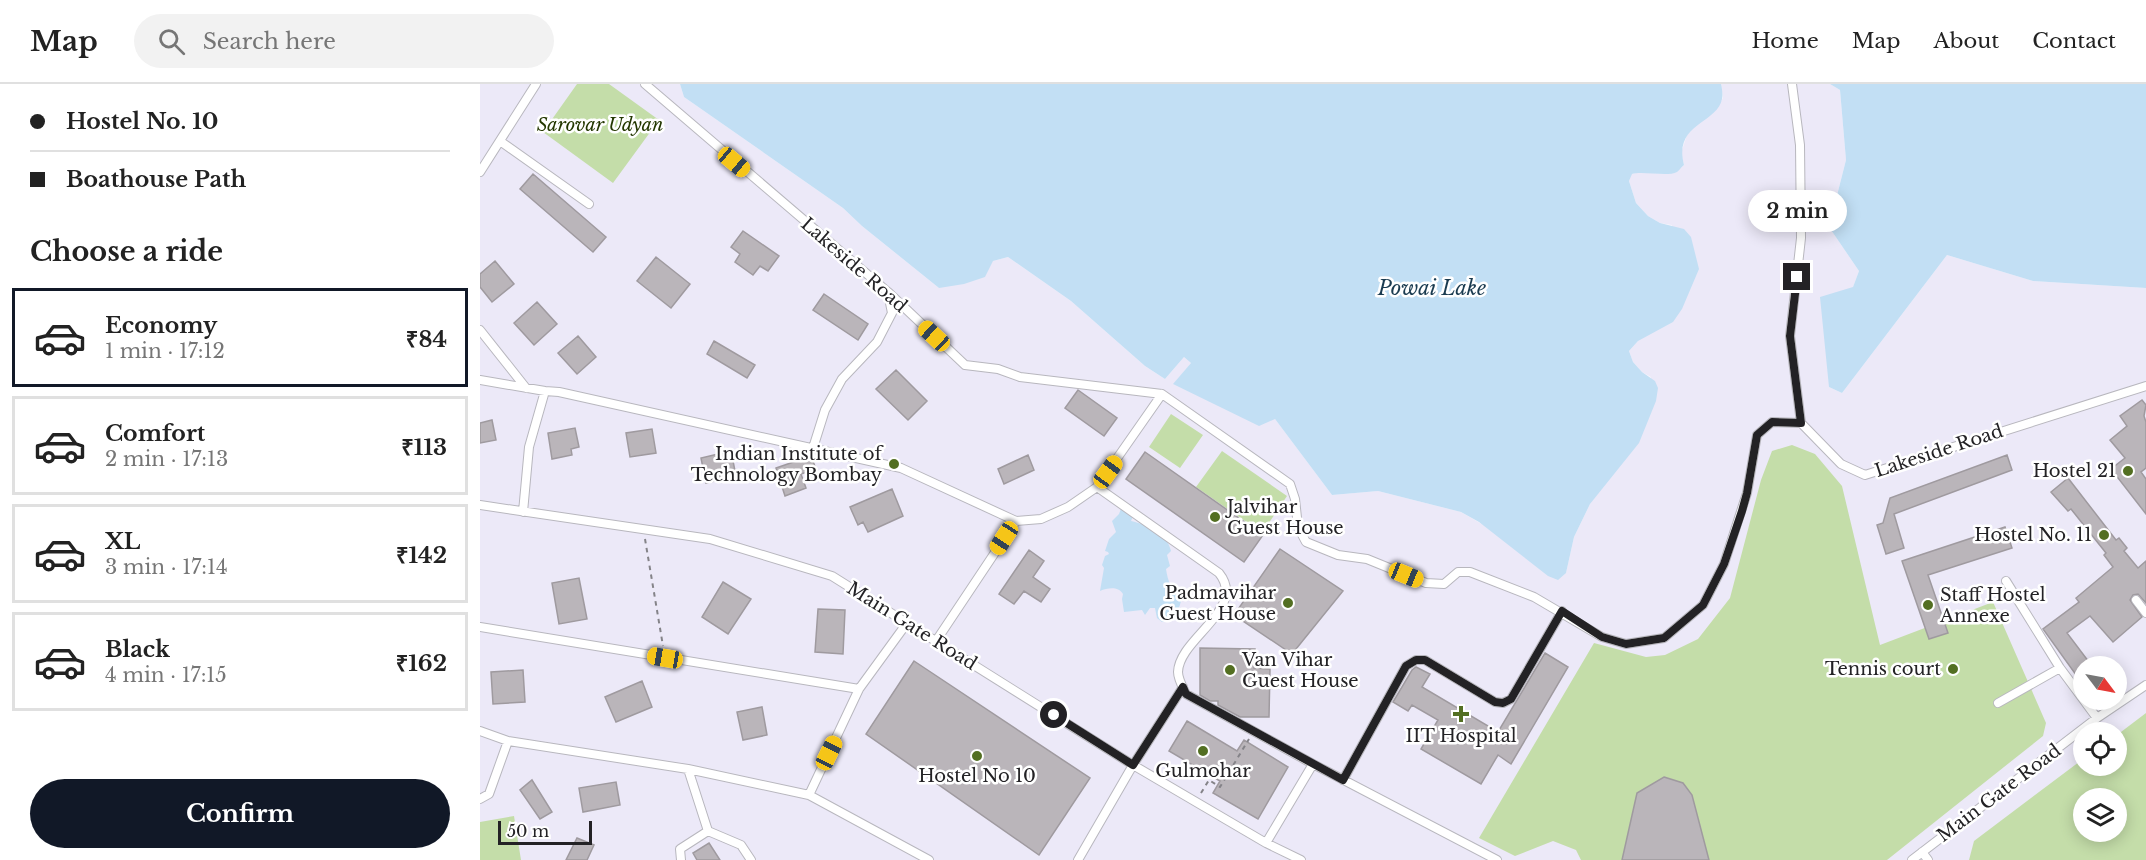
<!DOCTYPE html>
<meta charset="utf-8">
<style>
:root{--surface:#fff;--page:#f2f2f2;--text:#222;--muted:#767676;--line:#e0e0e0;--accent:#111827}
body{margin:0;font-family:"Libre Baskerville",serif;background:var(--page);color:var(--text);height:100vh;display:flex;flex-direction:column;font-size:22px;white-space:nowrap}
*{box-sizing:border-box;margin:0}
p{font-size:20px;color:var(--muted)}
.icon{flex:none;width:33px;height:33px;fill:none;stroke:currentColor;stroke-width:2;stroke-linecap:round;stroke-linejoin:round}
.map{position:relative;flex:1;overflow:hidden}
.side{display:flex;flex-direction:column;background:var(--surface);width:480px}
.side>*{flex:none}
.hud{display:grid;align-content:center;height:132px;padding:0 30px;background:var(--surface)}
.needle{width:39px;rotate:122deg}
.buttons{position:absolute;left:1593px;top:572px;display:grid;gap:12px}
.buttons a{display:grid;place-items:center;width:54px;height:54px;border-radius:50%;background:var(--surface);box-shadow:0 3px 15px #0003;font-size:30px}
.scale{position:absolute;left:18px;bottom:15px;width:94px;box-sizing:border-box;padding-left:6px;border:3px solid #232225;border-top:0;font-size:16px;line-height:21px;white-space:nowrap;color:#232225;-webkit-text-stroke:4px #fff;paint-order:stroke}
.end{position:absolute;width:27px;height:27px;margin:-14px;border:8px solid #232225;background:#fff;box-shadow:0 0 0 3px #fff}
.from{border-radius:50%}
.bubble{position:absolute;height:42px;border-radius:21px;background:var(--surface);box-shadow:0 3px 15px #0003;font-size:20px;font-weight:700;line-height:42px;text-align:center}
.car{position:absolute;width:18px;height:36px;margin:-18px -9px;border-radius:8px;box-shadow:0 0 4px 2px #0007;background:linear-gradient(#f5c518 24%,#345 0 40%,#f5c518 0 76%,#345 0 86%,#f5c518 0)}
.hud b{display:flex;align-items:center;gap:21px;height:57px;font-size:22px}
.hud b+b{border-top:2px solid var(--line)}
.hud i{width:15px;height:15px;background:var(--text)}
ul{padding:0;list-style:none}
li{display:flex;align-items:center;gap:18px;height:99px;margin:0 12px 9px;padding:0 18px;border:3px solid var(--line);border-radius:0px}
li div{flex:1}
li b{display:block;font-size:22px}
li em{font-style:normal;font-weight:700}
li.active{border-color:var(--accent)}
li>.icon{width:54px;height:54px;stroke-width:1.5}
h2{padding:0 30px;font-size:27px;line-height:72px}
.cta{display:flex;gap:12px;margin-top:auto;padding:12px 30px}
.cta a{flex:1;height:69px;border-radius:36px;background:var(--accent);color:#fff;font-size:24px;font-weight:700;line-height:69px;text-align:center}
header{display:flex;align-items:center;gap:36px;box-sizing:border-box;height:84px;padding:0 30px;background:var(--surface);border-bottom:2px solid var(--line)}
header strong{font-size:28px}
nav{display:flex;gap:33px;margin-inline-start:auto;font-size:21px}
.search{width:420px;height:54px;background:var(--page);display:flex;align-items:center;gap:15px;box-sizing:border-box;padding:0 21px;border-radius:33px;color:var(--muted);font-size:22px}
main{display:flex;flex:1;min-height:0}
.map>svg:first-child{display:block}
.built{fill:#ece9f8;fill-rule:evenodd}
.green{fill:#c4dda9;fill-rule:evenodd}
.water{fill:#c2dff4}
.building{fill:#bab5ba;stroke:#9f9a9f;stroke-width:1.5}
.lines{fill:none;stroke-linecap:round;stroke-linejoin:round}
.service-casing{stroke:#b8b7be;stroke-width:10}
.path{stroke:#848388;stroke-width:2;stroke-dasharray:4.5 4.5;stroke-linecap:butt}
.service{stroke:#fff;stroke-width:8}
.route{stroke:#232225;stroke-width:8}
.poi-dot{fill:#536f22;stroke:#fff;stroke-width:2}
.labels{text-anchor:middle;stroke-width:5;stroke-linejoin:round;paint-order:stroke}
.park-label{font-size:18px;font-style:italic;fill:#233700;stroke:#fff}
.street-label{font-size:18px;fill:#232225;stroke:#fff}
.poi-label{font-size:18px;fill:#232225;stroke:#fff;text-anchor:end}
.water-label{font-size:20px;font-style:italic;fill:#1a3b50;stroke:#fff}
</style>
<header>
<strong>Map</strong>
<div class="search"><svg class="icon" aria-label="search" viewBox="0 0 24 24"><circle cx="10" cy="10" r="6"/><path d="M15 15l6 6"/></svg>Search here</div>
<nav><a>Home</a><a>Map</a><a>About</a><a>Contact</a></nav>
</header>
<main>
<section class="side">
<div class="hud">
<b><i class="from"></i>Hostel No. 10</b>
<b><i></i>Boathouse Path</b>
</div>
<h2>Choose a ride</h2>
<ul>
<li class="active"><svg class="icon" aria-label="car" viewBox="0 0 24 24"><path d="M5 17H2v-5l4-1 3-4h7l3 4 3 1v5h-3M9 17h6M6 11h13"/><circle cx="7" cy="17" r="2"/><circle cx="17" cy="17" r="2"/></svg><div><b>Economy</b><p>1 min · 17:12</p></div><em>₹84</em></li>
<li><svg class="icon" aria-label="car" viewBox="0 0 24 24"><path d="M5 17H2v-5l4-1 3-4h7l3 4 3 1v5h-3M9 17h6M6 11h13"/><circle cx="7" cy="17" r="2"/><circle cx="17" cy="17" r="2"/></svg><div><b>Comfort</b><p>2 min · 17:13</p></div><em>₹113</em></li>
<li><svg class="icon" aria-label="car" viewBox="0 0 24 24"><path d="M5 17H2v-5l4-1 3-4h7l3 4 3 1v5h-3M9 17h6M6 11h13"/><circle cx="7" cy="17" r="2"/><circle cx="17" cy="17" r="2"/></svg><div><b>XL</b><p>3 min · 17:14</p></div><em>₹142</em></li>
<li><svg class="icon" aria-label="car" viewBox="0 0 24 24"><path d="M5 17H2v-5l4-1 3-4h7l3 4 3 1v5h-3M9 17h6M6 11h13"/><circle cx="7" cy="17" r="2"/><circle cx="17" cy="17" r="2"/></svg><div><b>Black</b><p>4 min · 17:15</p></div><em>₹162</em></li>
</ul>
<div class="cta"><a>Confirm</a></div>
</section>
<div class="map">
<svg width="1666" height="776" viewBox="0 0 1666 776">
<rect width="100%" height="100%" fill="#f7f6fd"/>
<path class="built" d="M0,0H200L204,13L363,124L382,142L459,204L513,177L528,173L591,217L665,282L685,295L704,273L711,279L694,300L795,335L852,411L898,407L981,428L1086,489L1094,453L1110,420L1123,401L1171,293L1162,288L1153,278L1149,267L1158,257L1192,141L1180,139L1168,132L1156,119L1149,97L1151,90L1161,88L1186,90L1196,88L1204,81L1201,69L1207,51L1219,38L1235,27L1243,14L1241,0H1350L1360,6L1366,76L1349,143L1379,187L1373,203L1349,303L1362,309L1467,171L1553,197L1666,204V776H0ZM1604,582H1636V615H1604ZM1604,648H1636V681H1604ZM1604,714H1636V747H1604Z"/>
<path class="green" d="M97,0H129L179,36L133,99L63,48Z
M691,330L723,351L700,384L669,363Z
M1312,361L1335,370L1362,402L1400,561L1513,518L1566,639L1563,652L1407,776H1101L1096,766L1073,757L1035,772L999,754L1114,559L1166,573L1185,571L1218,555L1250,514L1281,396L1292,367Z
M742,367L807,412L782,449L716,403Z
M1666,629V776H1489L1494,757L1603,675L1604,681H1636L1637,651ZM1604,714H1636V747H1604Z
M34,732L41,776H0V738Z"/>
<path class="water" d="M200,0H1241C1242,4 1243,11 1242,15C1237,40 1193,39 1204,81C1201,83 1200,86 1197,88C1188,93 1163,87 1152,90L1149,97L1156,119L1168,132L1180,139L1204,145L1211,153L1219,185L1202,225L1193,238L1158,257L1149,267L1153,278L1162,288L1175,297L1178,304L1176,317L1159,359L1110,420L1094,453L1086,489L1078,496L1068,492L999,438L981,428L898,407L852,411L795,335L779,342L693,300L711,279L704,273L685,295L665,282L591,217L528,173L513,177L505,193L484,200L459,204L382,142L363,124L204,13Z
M1350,0H1666V204L1553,197L1467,171L1362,309L1349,303L1340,213L1373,203L1379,187L1349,143L1366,76L1360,6Z
M642,422L654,430L651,437C668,441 687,449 691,467L687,471L690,482L686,485C688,498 691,505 701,512C702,524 694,532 685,538H682L677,534L675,524H670L665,531L662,526L644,528L642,515L643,510C638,502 628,504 620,507L624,484L622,481L625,472L629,470L628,468L625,467L629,455L636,448L632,437L639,430Z"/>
<path class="building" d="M53,90L126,153L113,168L40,105Z
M263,147L299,172L288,187L280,182L273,191L255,178L260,170L251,163Z
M176,173L210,200L191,224L157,197Z
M15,177L34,200L12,218L0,203V190Z
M344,210L388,240L378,256L333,226Z
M57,218L77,240L54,261L34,239Z
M98,252L116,273L97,290L78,269Z
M234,257L275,281L267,294L227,270Z
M416,286L447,317L428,336L396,305Z
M598,306L637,334L624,352L585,324Z
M1662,316L1666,321L1664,332L1666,338V384L1661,388L1666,395V430L1631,385L1645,374L1630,356L1647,342L1640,332Z
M12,336L16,356L0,359V339Z
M95,344L99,363L91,365L92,371L72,375L68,349Z
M172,345L176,369L150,373L146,349Z
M251,367L256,392L226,399L221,374Z
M665,368L783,451L764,478L646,395Z
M548,371L554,386L524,400L518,385Z
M1527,371L1532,386L1414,430L1424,464L1406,470L1397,441L1403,439L1410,414Z
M331,372L336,385L321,390L326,404L305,412L296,384Z
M1588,394L1636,456L1639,454L1647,464L1644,467L1658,484L1666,477V519L1658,510L1653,511L1650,516L1662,533L1633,558L1610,532L1587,549L1612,582H1604V602L1563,545L1599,518L1596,514L1633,483L1624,471L1626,469L1591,425L1588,427L1571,408Z
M412,405L423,432L388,448L383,438L378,441L370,423Z
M1525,443L1532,464L1448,491L1468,549L1449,555L1422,477Z
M800,465L863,507L812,570L754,531Z
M549,466L564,477L553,493L570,505L561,518L544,507L534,520L519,510Z
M99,494L107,535L79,540L72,499Z
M243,498L271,515L248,550L222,533Z
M338,525L365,526L363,570L335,568Z
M720,564L775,565L774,584L790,585L789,633H760L738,621V617H730L720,611Z
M1065,569L1088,583L1031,680L1018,671L1001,700L941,665L958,636L932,621L928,627L913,618L932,586L936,583L950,590L942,603L1018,648Z
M434,577L610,694L559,771L386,650Z
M43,586L45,618L13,620L11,588Z
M162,597L172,623L136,638L125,613Z
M282,623L287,651L263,656L257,628Z
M707,637L757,667L764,656L808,683L778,735L733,709L740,697L689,667Z
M1184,693L1203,699L1212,711L1229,776H1142L1157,709Z
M52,696L72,728L60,735L40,706Z
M136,698L140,721L103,728L99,704Z
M97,754L114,761L107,776H86Z
M229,759L240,776H217L213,769Z"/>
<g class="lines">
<defs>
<path id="service" d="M165,0L408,208L485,281L518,285L540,293L682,310L810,400L815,415L818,443L826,458L858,471L887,475L946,499L964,500L978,488H990L1054,513L1122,553L1146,560L1184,554L1223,521L1244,480L1267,409L1277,351L1292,338L1321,339L1361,380L1385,391L1666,302
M1312,0L1320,61L1321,154L1310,252L1321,339
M20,57L109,120
M0,88L56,0
M0,246L46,304
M0,296L65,307L79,308L421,384L536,437
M333,364L345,326L362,295L397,258L412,229L408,209
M617,403L739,489C768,525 699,554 698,588C698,595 703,604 706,610L833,680L1017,776
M0,421L230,455L352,492L653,681L786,759L821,776
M43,428L49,363L65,307
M1526,497L1580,584L1617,634
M1656,516L1666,529
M0,543L379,605
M456,557L536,437L561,435L588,423L617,403L682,310
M1518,619L1580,584
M0,647L28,657L9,710L0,715
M28,657L208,685L329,711L449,776
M208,685L228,747
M863,696L926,582L936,576H945L1015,618L1023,619L1031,615L1082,527
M329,711L379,605L427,539
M228,747L261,761L271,776
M786,759L833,680
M1442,768L1448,776
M201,776L200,765L228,747
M598,776L653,681L703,603
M1432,776L1617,634L1666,601"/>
</defs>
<use href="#service" class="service-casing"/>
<path class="path" d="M165,455L183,562
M721,709L729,696L740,703L769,655"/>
<use href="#service" class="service"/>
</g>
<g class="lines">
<path class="route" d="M574,631L653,681L703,603L706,610L863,696L926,582L936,576H945L1015,618L1023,619L1031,615L1082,527L1122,553L1146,560L1184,554L1223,521L1244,480L1262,427L1267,409L1277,351L1292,338L1321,339L1310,252L1317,193"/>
</g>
<g class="poi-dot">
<circle cx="414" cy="380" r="6"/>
<circle cx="1648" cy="387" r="6"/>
<circle cx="735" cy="433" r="6"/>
<circle cx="1624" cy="451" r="6"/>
<circle cx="808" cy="519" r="6"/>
<circle cx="1448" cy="521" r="6"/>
<circle cx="1473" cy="585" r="6"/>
<circle cx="750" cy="586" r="6"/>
<path d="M978 621h6v6h6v6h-6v6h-6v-6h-6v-6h6z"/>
<circle cx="723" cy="667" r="6"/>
<circle cx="497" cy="672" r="6"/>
</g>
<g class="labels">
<g class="park-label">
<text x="120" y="47">Sarovar Udyan</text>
</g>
<g class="street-label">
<text transform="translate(374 181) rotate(41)" y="6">Lakeside Road</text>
<text transform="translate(1459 367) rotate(-18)" y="6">Lakeside Road</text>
<text transform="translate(432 542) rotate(32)" y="6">Main Gate Road</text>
<text transform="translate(1519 709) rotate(-37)" y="6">Main Gate Road</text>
</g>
<g class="poi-label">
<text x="402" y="376">Indian Institute of<tspan x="402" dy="21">Technology Bombay</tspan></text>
<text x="1636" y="393">Hostel 21</text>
<text x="747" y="429" text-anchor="start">Jalvihar<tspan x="747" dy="21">Guest House</tspan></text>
<text x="1612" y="457">Hostel No. 11</text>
<text x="796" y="515">Padmavihar<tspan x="796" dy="21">Guest House</tspan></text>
<text x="1460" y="517" text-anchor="start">Staff Hostel<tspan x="1460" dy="21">Annexe</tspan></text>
<text x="762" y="582" text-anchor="start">Van Vihar<tspan x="762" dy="21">Guest House</tspan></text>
<text x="1461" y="591">Tennis court</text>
<text x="981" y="658" text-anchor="middle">IIT Hospital</text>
<text x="723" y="693" text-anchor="middle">Gulmohar</text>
<text x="497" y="698" text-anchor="middle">Hostel No 10</text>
</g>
<g class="water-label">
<text x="952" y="211">Powai Lake</text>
</g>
</g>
</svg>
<div class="buttons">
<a><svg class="needle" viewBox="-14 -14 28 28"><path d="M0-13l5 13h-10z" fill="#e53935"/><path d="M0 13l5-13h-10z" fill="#767676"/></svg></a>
<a><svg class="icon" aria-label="locate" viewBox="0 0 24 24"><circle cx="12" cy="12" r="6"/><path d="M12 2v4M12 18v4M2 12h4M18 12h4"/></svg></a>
<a><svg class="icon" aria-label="layers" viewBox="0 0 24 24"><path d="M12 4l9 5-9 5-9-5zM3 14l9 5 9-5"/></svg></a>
</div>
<div class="scale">50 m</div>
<i class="end from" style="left:574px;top:631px"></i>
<i class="end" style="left:1317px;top:193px"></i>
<div class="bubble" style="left:1268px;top:106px;width:99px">2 min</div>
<i class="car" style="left:254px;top:78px;rotate:130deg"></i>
<i class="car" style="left:454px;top:252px;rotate:313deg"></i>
<i class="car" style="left:628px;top:388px;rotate:36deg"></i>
<i class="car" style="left:524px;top:454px;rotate:213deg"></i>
<i class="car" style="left:926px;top:491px;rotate:112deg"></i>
<i class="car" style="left:185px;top:574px;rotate:280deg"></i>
<i class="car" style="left:349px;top:669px;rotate:26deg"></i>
</div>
</main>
